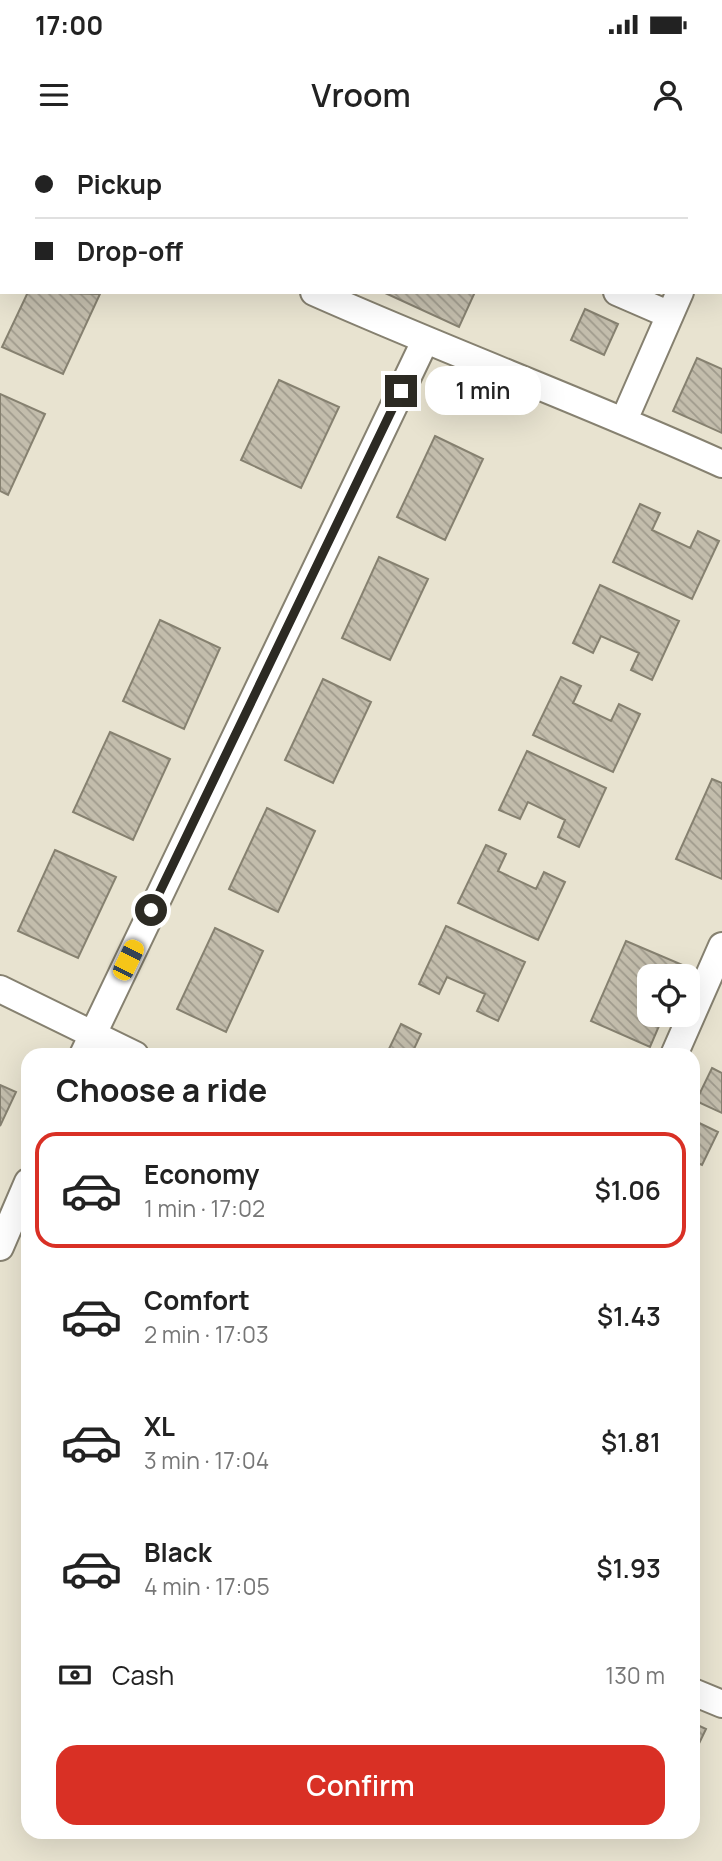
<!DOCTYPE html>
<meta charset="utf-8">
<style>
:root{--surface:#fff;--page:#f6f6f6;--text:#222;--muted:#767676;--line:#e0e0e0;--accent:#d93025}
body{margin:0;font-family:Manrope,sans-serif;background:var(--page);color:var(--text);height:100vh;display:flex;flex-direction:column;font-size:26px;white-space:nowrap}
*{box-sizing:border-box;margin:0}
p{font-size:23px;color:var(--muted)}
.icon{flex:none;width:38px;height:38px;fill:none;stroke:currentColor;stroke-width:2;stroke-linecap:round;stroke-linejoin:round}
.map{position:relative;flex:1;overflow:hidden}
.side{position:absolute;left:21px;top:908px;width:679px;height:791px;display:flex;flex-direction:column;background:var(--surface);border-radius:21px;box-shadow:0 7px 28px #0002}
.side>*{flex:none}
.hud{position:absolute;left:0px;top:0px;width:723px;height:154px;box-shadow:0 7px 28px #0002;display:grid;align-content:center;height:154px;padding:0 35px;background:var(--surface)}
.fabs{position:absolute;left:637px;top:824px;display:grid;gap:14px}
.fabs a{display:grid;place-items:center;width:63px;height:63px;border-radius:14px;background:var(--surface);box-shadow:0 7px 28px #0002;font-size:35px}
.end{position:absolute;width:32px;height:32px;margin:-16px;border:9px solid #2c2a23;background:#fff;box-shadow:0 0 0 4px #fff}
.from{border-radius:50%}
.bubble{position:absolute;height:49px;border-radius:21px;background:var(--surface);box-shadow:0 7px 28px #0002;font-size:23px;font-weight:600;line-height:49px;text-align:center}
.car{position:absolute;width:21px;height:42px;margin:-21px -10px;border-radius:9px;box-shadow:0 0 5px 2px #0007;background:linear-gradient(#f5c518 24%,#345 0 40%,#f5c518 0 76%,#345 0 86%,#f5c518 0)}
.hud b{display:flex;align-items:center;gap:24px;height:66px;font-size:26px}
.hud b+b{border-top:2px solid var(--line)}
.hud i{width:18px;height:18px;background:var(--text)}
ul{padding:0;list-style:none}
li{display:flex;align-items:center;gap:21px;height:116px;margin:0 14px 10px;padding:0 21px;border:4px solid transparent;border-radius:21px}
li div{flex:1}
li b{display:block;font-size:26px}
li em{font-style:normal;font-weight:600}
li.selected{border-color:var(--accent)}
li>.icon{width:63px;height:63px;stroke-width:1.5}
h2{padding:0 35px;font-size:32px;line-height:84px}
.pay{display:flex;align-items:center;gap:18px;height:77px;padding:0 35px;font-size:26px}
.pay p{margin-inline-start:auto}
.cta{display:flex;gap:14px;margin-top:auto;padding:14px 35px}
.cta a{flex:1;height:80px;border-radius:21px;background:var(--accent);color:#fff;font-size:28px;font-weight:600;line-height:80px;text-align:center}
.status{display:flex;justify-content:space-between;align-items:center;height:49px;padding:0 35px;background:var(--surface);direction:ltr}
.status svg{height:19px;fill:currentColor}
header{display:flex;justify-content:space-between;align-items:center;height:91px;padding:0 35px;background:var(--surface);font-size:32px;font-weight:600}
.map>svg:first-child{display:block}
.building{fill:url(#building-back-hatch);stroke:#868170;stroke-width:2}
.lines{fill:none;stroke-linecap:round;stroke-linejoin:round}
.street-casing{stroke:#868170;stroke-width:30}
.street{stroke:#fff;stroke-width:26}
.route{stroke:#2c2a23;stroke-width:9}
</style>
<div class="status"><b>17:00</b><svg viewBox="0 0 49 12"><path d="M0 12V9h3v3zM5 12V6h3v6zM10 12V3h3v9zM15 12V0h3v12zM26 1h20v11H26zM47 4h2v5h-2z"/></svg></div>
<header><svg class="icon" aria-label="menu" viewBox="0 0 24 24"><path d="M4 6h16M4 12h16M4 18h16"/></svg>Vroom<svg class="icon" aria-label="person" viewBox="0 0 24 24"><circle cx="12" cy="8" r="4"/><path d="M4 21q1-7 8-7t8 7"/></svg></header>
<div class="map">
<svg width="722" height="1721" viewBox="0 0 722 1721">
<defs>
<pattern id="building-back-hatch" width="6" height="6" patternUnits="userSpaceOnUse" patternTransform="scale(1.75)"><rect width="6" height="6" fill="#c3bdac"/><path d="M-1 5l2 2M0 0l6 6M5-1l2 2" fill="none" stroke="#9f9a8c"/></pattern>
</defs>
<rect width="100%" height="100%" fill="#e8e3d0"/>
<path class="building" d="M49,0H190L194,2H53Z
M28,152L100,154L63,234L2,207Z
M383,152H475L459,187Z
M585,169L618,184L604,215L571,200Z
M697,218L722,229V293L673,271Z
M279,240L339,267L301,348L241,320Z
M0,254L45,274L8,355L0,351Z
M435,296L483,319L445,400L397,377Z
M640,364L660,373L652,390L690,408L698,391L719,401L692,459L613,422Z
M379,417L428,439L390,520L342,498Z
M600,445L679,481L652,540L631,530L639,513L601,496L593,513L573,503Z
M160,480L220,508L184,589L123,561Z
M561,537L581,546L573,563L611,581L619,564L640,574L613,632L533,595Z
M323,539L371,562L333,643L285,620Z
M110,592L170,619L133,700L73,672Z
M527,611L606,648L579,707L558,697L565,680L528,662L520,679L499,670Z
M712,639L722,643V739L676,719Z
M267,668L315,691L278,772L229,749Z
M486,705L506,714L498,731L536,749L544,732L565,742L538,800L458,763Z
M55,710L116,737L78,818L18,791Z
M446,786L525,822L498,881L477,871L485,854L447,837L439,854L419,844Z
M215,788L263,811L226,892L177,869Z
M626,801L685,826L681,836H649V862L642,878L659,886L650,907L591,881Z
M401,884L421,894L413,911L423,915H386Z
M712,928L722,933V973L696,961Z
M0,945L16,952L0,986Z
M693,980L718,992L702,1025L693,1021Z
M693,1583L706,1589L693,1616Z"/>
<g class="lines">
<defs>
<path id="street" d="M269,0L273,2
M557,2L558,0
M0,13L2,14
M721,58L722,56
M0,66L2,62
M314,152C449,212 587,263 722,324
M617,152L670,175
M624,280L680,152
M0,849L135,915
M83,915L425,201
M674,915L722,806
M0,1107L28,1042
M693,1552L722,1564"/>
</defs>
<use href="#street" class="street-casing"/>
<use href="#street" class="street"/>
</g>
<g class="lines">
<path class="route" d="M151,770L401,251"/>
</g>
</svg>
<div class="fabs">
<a><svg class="icon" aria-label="locate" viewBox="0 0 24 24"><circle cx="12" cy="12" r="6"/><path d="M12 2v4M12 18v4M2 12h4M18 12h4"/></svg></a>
</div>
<i class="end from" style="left:151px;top:770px"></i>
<i class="end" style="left:401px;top:251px"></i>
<div class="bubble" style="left:425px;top:226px;width:116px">1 min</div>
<i class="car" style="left:128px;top:820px;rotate:26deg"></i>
<div class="hud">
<b><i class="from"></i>Pickup</b>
<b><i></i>Drop-off</b>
</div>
<section class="side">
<h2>Choose a ride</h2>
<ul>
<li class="selected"><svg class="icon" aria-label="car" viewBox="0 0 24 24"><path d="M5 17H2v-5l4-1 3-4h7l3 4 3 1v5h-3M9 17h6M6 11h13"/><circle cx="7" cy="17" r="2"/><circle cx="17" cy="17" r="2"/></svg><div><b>Economy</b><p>1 min · 17:02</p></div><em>$1.06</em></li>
<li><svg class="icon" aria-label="car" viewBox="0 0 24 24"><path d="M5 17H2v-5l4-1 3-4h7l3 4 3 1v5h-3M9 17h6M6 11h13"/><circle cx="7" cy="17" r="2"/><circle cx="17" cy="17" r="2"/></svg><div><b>Comfort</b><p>2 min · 17:03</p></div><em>$1.43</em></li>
<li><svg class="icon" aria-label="car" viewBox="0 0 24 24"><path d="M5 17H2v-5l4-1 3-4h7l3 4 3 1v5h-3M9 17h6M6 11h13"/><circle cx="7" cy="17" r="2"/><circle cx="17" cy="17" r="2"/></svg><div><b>XL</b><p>3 min · 17:04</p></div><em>$1.81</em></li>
<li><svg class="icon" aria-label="car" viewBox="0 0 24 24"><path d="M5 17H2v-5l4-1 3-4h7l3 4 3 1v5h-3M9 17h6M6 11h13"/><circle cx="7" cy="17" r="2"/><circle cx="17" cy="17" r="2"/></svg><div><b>Black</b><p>4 min · 17:05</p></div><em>$1.93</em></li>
</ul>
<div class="pay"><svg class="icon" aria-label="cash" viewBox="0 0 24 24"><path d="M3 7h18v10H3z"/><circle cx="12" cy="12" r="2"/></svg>Cash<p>130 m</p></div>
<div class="cta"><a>Confirm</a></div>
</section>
</div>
